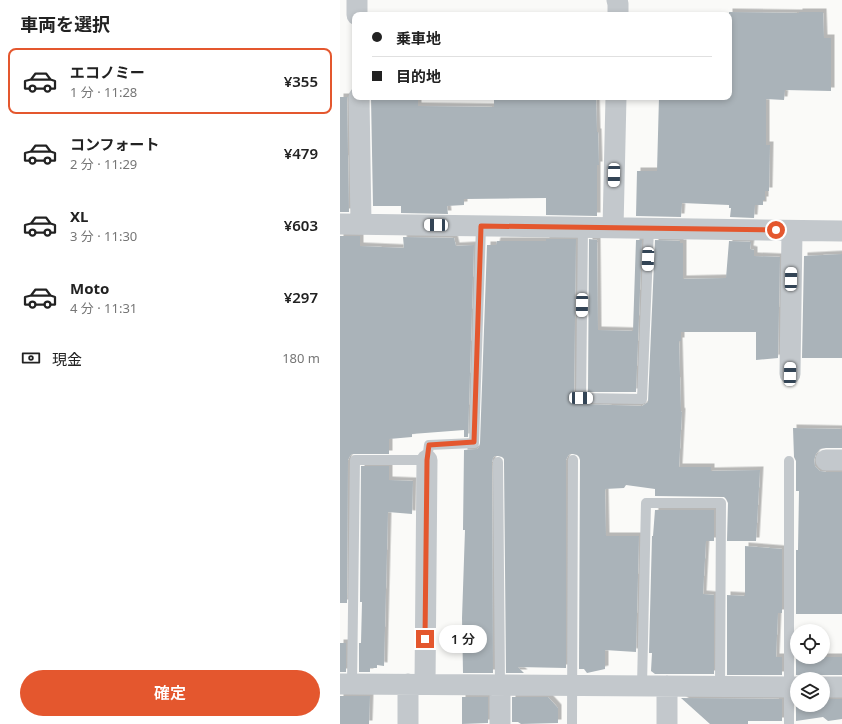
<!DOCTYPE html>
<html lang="ja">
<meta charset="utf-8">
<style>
:root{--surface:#fff;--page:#f6f6f6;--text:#222;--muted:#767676;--line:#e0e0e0;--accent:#e4572e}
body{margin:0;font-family:"Noto Sans","Noto Sans JP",sans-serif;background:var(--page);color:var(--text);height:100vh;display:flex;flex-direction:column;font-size:15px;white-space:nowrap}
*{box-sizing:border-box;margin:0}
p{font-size:13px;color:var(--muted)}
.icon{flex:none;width:22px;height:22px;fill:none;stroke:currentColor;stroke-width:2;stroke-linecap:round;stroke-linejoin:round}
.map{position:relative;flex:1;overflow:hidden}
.side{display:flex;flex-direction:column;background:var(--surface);width:340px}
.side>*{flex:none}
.guide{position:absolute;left:12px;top:12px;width:380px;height:88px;border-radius:8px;box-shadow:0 2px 6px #0003;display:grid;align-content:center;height:88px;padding:0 20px;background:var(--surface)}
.controls{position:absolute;left:450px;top:624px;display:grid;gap:8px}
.controls a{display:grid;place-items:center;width:40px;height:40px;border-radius:50%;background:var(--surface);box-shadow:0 2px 6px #0003;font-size:20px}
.end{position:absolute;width:18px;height:18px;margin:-9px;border:5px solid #e4572e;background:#fff;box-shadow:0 0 0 2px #fff}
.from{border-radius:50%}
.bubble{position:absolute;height:28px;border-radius:14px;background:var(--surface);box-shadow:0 2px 6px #0003;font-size:13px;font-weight:600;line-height:28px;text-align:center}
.car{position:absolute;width:12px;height:24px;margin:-12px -6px;border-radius:5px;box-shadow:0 0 3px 1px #0007;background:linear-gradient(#fff 24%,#345 0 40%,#fff 0 76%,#345 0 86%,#fff 0)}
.guide b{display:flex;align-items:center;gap:14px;height:38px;font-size:15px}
.guide b+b{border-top:1px solid var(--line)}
.guide i{width:10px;height:10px;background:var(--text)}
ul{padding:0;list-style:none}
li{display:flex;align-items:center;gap:12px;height:66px;margin:0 8px 6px;padding:0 12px;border:2px solid transparent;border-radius:8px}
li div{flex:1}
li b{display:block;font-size:15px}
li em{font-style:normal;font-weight:600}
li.selected{border-color:var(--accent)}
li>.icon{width:36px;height:36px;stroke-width:1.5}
h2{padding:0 20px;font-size:18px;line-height:48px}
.pay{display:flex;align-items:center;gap:10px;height:44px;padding:0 20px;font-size:15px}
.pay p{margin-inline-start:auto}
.cta{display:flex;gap:8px;margin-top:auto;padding:8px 20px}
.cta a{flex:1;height:46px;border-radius:24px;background:var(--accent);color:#fff;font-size:16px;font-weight:600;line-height:46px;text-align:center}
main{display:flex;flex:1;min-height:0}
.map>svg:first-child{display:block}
.building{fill:#aab3b9;filter:url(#shadow)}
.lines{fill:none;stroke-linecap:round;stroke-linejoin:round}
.service{stroke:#c3c8cc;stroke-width:10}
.minor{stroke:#c3c8cc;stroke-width:21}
.route{stroke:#e4572e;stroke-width:5}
</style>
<main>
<section class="side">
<h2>車両を選択</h2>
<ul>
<li class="selected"><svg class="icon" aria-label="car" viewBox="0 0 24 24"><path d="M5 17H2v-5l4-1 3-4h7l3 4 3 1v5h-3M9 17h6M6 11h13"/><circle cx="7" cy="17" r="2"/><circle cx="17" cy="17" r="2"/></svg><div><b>エコノミー</b><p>1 分 · 11:28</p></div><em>¥355</em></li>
<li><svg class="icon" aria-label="car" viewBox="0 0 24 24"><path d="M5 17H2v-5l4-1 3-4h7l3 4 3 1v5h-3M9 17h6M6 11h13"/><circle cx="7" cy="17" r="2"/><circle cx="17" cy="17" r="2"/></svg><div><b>コンフォート</b><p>2 分 · 11:29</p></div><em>¥479</em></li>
<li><svg class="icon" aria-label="car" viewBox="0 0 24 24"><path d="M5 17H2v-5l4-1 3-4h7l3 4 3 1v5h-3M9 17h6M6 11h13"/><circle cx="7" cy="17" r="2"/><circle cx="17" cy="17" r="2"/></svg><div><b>XL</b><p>3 分 · 11:30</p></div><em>¥603</em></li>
<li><svg class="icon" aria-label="car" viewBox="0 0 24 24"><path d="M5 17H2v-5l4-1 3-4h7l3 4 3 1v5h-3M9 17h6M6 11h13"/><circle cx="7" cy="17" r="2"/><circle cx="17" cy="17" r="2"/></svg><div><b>Moto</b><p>4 分 · 11:31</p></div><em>¥297</em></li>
</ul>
<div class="pay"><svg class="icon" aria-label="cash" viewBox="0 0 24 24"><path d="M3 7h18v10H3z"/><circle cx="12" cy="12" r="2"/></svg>現金<p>180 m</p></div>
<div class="cta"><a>確定</a></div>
</section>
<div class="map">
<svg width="502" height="724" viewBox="0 0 502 724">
<defs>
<filter id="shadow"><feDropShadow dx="3.5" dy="-3.5" stdDeviation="0" flood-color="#0004"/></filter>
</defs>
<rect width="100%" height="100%" fill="#fafaf8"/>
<path class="building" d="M389,12L459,13V12H483L484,38H491V91L445,90L444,100L426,99V145H430L429,191H425V200H423V205H415L414,218L390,217L391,208H389V205L342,203L341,217L296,216L297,171H317L319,97H389Z
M0,97H7L9,212H0Z
M31,97H78V106L154,107V97H256L257,132H258L259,165H257V216L206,215V198L124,199V205L107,206L108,214L61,213V206H33Z
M0,236H20V246L64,248L63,237L114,238L116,246L134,245L128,437H124V430L72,434V437L49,439V454H12L10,456L8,460L7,603H0Z
M206,239H236L234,398L238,404H241L302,406L308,402L315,240L340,241V243H343V279L386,278L389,241L411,242L410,249L414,250V256L440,257L438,358L416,360V332H341V341H339L341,411L342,412L339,467H371V471L420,470L416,541H387L388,503L386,499L384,497L315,496V489L286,485L284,488L265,489L266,536H299L296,652L265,650V669L247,673L244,669H239L240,460L239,457L237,455L233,454H230L228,456L226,460V668L178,667L184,673H166L164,462V459L162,457L158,456H155L153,458L152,462L153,673H123L122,618L125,530H123L124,450L137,449L139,447L140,443L147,245H156L157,241H206Z
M249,239L257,240L258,330L293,331L296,240H302L296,392H248Z
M502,254V358H462L464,256Z
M453,428L502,429V448H486L480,449L476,454L474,460L475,466L480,471L486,472H502V614H456V550H458L459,491H456V461L454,457Z
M21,466H49V480L73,481L72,514L48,512L44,666L37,665V668H30V672H19V643H21L22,602H20Z
M315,510H374V541H366L363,594L374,595V674H315L311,671L312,653H309L312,536H313Z
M405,546L442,549V613H438L436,657H442V675H387V595L405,596Z
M0,643H6V672H0Z
M456,657H502V675H483L477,676L475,679H465L463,676L456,675Z
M0,696H30L29,724H0Z
M122,697H148V723L122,724Z
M172,697H208L218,708V723L181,724L178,722H172Z
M341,698L442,699V721H408V724H370Z
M456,699H457V705H483V699H502V719L488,721L483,717L456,721Z"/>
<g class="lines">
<path class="service" d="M243,227L241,398L302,399L309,228
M158,462L160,685
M12,684L15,460H87L89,445L134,443L141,226
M302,686L306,503H381L380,686
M232,724L233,460
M449,724V461"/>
<path class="minor" d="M17,0V15
M277,0L278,4V15
M19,97L21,224
M0,224L502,231
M273,228L276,97
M450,374L452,231
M486,460H502
M0,684L457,687
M85,684L87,460
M483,687H502
M68,724V684
M160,724V685
M327,724V686"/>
</g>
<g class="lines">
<path class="route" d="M85,639L87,460L89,445L134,442L141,226L436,230"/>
</g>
</svg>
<div class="controls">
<a><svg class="icon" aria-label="locate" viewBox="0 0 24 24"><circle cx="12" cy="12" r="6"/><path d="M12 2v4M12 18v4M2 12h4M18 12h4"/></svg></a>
<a><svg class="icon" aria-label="layers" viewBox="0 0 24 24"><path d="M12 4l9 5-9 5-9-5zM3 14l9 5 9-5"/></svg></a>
</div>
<i class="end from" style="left:436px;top:230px"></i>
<i class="end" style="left:85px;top:639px"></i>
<div class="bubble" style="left:99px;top:625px;width:48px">1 分</div>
<i class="car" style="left:274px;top:175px;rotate:181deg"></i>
<i class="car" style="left:96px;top:225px;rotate:271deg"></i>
<i class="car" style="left:308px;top:259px;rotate:182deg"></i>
<i class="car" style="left:451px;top:279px;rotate:1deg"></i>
<i class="car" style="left:242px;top:305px;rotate:181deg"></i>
<i class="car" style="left:450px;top:374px;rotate:1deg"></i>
<i class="car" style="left:241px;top:398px;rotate:91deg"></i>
<div class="guide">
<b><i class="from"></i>乗車地</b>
<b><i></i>目的地</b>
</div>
</div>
</main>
